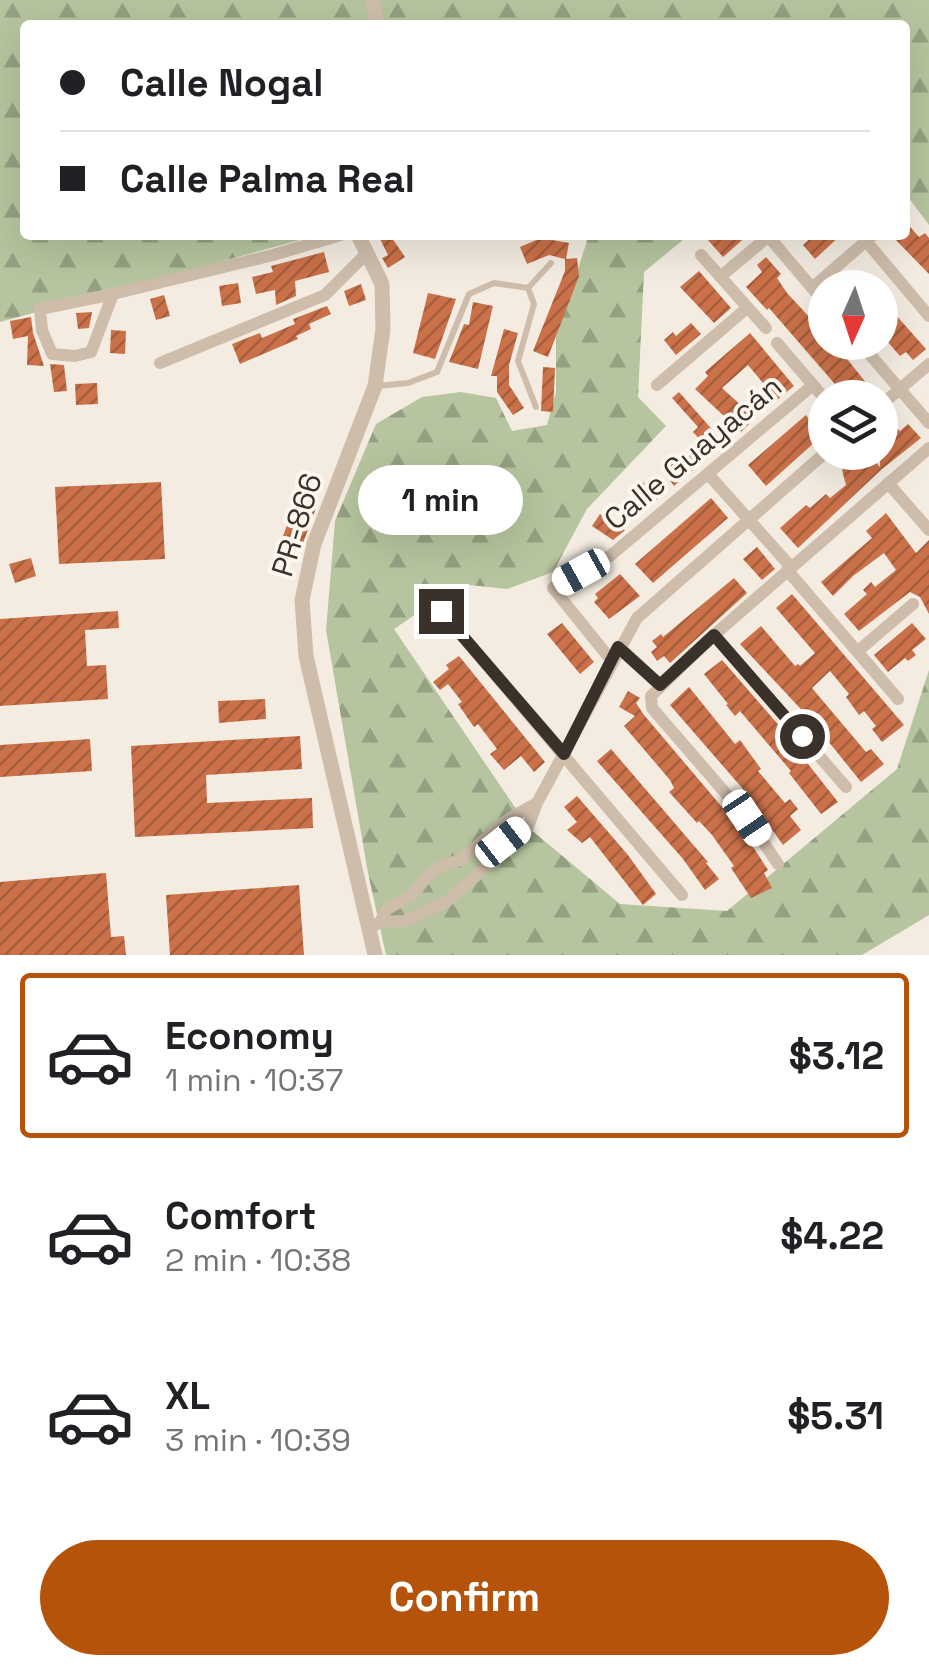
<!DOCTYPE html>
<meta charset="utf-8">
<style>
:root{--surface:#fff;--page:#f2f2f2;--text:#202124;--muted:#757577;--line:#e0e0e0;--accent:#b45309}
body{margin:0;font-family:"Space Grotesk",sans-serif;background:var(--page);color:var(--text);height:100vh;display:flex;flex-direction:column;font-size:38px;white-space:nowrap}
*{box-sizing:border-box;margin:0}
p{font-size:32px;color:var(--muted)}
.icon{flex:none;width:55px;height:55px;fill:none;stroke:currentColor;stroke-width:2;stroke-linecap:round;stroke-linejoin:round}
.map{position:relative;height:955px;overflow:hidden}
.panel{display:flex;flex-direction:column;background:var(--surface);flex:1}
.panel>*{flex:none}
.guide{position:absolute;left:20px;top:20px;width:890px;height:220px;border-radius:10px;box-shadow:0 10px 40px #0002;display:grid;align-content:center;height:220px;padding:0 40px;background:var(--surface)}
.needle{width:65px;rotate:183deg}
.fabs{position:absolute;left:808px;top:270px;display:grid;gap:20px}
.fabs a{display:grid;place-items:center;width:90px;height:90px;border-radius:50%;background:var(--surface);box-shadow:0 10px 40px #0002;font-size:50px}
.end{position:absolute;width:45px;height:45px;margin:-22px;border:12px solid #3b312b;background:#fff;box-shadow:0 0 0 5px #fff}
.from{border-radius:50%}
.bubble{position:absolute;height:70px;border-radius:35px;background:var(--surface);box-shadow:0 10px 40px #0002;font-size:32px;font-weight:600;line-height:70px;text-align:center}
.car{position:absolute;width:30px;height:60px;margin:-30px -15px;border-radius:12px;box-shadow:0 0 8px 2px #0007;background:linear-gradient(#fff 24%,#345 0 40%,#fff 0 76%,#345 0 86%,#fff 0)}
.guide b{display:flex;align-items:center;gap:35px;height:95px;font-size:38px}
.guide b+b{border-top:2px solid var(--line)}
.guide i{width:25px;height:25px;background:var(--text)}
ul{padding:18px 0 0;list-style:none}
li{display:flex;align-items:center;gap:30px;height:165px;margin:0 20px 15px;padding:0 20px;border:5px solid transparent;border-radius:10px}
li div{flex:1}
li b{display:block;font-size:38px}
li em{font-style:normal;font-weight:600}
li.active{border-color:var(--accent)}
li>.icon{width:90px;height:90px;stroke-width:1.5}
.primary-button{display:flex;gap:20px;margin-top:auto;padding:20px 40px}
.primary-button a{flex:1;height:115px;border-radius:60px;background:var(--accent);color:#fff;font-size:40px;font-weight:600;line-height:115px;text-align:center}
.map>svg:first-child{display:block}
.forest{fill:url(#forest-firs)}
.building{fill:url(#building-hatch)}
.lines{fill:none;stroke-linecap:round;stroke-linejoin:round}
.service{stroke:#cebdab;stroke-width:6}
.minor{stroke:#cebdab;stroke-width:12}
.tertiary{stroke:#cebdab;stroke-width:15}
.route{stroke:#3b312b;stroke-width:12}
.labels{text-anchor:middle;stroke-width:8;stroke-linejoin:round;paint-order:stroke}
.street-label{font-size:30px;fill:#3b312b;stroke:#fbf6ee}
</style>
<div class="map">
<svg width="929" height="955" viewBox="0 0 929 955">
<defs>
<pattern id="forest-firs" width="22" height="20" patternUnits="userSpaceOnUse" patternTransform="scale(2.5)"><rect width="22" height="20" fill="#b6c59f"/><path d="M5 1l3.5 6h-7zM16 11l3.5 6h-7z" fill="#95a182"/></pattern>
<pattern id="building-hatch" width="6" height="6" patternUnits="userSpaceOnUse" patternTransform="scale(2.5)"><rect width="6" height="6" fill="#ca7149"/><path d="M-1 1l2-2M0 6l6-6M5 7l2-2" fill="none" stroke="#a55d3d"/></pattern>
</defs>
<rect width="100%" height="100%" fill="#f4ece1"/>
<path class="forest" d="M0,0H929V225L905,193V25H25V235H318L0,322Z
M584,235H689L644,272L638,397L666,426L587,509L553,572L507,589L460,584L394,629L529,828L620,904L727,911L897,769L929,670V915L862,955H386L368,873L326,630L335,521L376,424L422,397L461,392L496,398L512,431L547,425L556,392V337L587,241Z"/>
<path class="building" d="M905,221L919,237L925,233L929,238V274L891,235H905Z
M378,235H390L405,257L388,268L382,258L388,255Z
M711,235H748L723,257L707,239Z
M814,235H841L815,259L803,245Z
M541,238L569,243L566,259L577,258L579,276L548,357L533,351L565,271V259L549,255L527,264L520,247Z
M324,252L329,272L295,281L296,296L276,305L275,290L256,294L252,277L273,272L271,266Z
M766,257L781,274L777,278L787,293L825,334V342H838L851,357L848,360L867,384L870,393L865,398H847L769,308L767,310L746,287L762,272L757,265Z
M699,271L731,308L714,323L680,287Z
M238,283L241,303L222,306L219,286Z
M361,284L366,300L349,306L344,291Z
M428,293L456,299L435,359L413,353Z
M164,295L170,316L156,320L150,299Z
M880,297L926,349L913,360L906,352L900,356L880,333Z
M473,302L493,306L478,369L449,362L464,324L469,325Z
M327,306L331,314L309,324L311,329L296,336L298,339L240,364L232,344L260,333L262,338L295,324L293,319Z
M92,312L89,328L78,329L76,313Z
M31,317L33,333L44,366L27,365L28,336L13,339L10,321Z
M691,323L701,334L676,355L664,340L673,332L676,336Z
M504,329L518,333L509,365V385L524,408L513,415L497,392V376H491Z
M111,330L126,331L125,354L110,353Z
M750,333L794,386L777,400L748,365L722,388L755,418L741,432L695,389L708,376L705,372Z
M50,364L64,365L67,391L54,392Z
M543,367L555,368L553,412L541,411Z
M97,383L98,404L76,405L75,384Z
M679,392L724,443L674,486L661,468L676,456L681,463L703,443L693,432L698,427L672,398Z
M806,415L809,419L813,415L825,427V433L766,486L748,465Z
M908,424L921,438L882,469L798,548L780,528L806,505L810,508L826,494L830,498L846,485L842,470L849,464L854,470L871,457L880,467V450L895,438L888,430L894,425L900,431Z
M161,482L165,559L59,564L55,487Z
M643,482L658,498L647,509L631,492Z
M711,498L728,518L653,583L635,564Z
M296,501L316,508L303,543L283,536Z
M886,513L916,553L929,540V614L920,597L910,592L859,631L844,614L867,594L863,590L871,582L875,587L896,570L884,553L853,576L833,596L821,582L872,538L866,531Z
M600,514L625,530L613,540L592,526Z
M757,547L775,569L762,580L743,559Z
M31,558L36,576L15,583L9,564Z
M620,574L640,596L609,619L594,602L598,598L595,594Z
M734,578L747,593L670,663L664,656L657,661L651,652L657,647L652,641L661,634L663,637Z
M792,594L904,725L882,742L872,729L876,726L864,711L859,715L846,697L849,694L830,671L812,688L866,752L871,749L884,764L861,782L812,721L740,644L761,626L795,666L798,664L800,666L815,653L776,608Z
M118,611L119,628L85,630L87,666L106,665L108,699L0,706V619Z
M562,623L594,662L580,674L547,634Z
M912,623L926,639L912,650L916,655L908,661L905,658L888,672L874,655Z
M459,656L545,762L534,772L521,756L504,770L490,754L497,749L478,724L474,727L469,720L458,704L462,702L448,684L440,690L433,682L449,669L446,665Z
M722,660L803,753L801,755L838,802L821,814L789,773L791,771L740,711L735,716L726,705L728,704L704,674Z
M689,687L735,744L740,740L761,769L758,771L785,803L790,799L798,809L790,816L801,830L783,845L743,789L670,705Z
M628,691L640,698L636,703L644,715L744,833L768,870L764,873L772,888L751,898L731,868L734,866L712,835L699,821L697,823L669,792L674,788L670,780L624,726L635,716L619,707Z
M265,699L266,719L219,723L218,701Z
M300,736L302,769L206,775L207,803L312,798L313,828L135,837L131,746Z
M90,739L92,771L0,777V745Z
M611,749L708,862L706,863L719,879L705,890L683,859L597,761Z
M577,796L628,855L656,894L643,905L590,837L582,843L567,830L577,822L564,807Z
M106,873L111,937L124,936L126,955H0V882Z
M299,885L304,955H170L166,895Z"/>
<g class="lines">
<path class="service" d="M528,288L534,304L518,361L536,407
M377,386L408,383L437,372L469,294L494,283L528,288L551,263"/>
<path class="minor" d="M768,236L825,303
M866,241L929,316
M701,255L766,328
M720,277L770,235
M812,288L873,235
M113,294L40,309L42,330L52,354L75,356L91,352L113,294L273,255L341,235
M859,342L929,423
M777,343L825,399
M160,363L325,295L366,254
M657,385L747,308
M880,406L929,364
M709,475L791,567
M888,483L929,530
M787,570L898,699
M441,611L682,895
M714,635L846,787
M619,647L660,685
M858,651L913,604
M611,660L553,588L610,556L813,385
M778,864L747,818L652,708L651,696L714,635L929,448
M380,922L387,909L413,895L427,876L442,866L460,860L510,818L537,803
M370,928L380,922L405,921L447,901L526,832L537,803L637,618L826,452"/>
<path class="tertiary" d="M372,0L378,25
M358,235L382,284L383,329L375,386L314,544L302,600L306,656L375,955"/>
</g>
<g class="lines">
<path class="route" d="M441,611L564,754L618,647L660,685L714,635L802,736"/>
</g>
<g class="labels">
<g class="street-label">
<text transform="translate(693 453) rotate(-40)" y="10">Calle Guayacán</text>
<text transform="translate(297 525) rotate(-73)" y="10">PR-866</text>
</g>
</g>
</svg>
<div class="fabs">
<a><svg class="needle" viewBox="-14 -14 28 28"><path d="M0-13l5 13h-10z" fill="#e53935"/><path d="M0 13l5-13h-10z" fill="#757577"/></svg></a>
<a><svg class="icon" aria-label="layers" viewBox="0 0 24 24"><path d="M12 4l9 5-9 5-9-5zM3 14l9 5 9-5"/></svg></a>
</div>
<i class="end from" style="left:802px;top:736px"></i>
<i class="end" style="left:441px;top:611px"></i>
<div class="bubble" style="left:358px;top:465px;width:165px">1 min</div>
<i class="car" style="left:581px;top:572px;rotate:241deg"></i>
<i class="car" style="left:747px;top:818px;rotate:146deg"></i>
<i class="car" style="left:503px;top:842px;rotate:52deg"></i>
<div class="guide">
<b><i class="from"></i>Calle Nogal</b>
<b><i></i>Calle Palma Real</b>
</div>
</div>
<section class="panel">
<ul>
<li class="active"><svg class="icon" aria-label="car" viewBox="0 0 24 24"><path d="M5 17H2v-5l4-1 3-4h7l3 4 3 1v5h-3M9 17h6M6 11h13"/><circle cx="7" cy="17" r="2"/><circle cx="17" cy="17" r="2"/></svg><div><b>Economy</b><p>1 min · 10:37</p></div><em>$3.12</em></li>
<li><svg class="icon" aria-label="car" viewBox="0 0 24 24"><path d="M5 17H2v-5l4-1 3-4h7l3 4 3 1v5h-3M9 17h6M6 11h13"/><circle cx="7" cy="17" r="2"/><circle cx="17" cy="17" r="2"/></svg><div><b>Comfort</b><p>2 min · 10:38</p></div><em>$4.22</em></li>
<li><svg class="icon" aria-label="car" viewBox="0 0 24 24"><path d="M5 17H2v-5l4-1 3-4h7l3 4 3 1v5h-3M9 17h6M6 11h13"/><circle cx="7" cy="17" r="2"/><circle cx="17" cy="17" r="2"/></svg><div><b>XL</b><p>3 min · 10:39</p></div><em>$5.31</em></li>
</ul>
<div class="primary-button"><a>Confirm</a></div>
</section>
